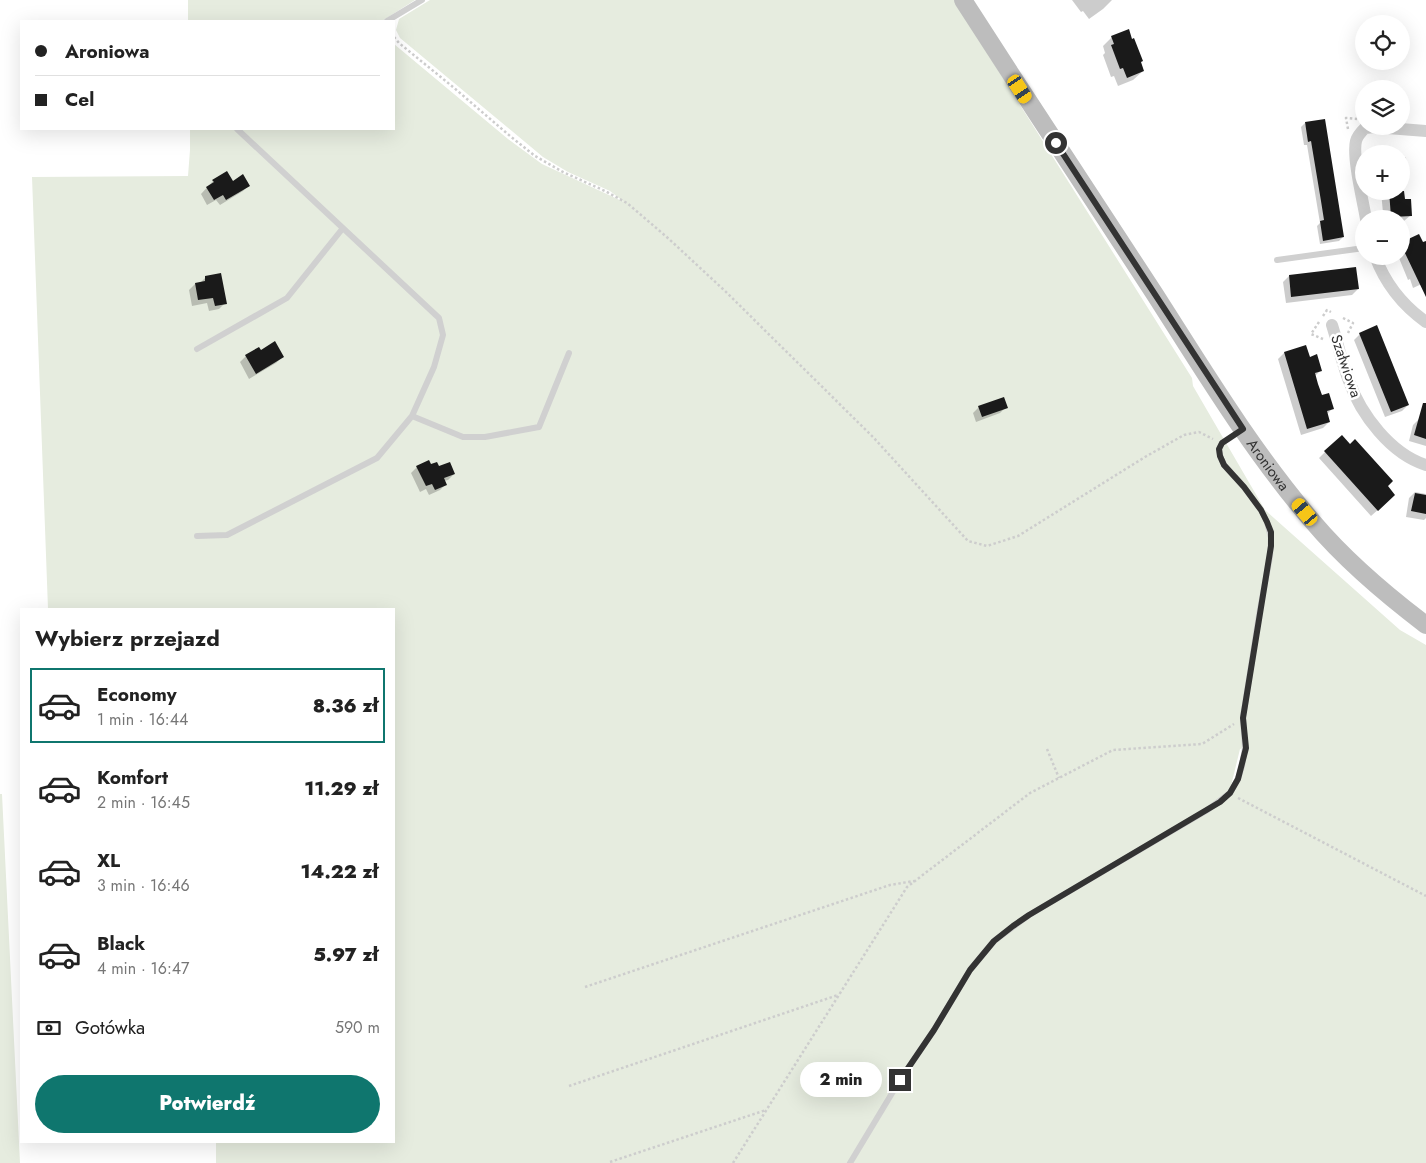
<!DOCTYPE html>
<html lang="pl">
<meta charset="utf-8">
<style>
:root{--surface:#fff;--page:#f2f2f2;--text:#222;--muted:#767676;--line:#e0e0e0;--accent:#0f766e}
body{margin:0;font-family:Jost,sans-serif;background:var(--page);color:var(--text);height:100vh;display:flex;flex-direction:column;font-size:19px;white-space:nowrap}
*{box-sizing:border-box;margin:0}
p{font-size:16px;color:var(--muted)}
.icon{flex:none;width:28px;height:28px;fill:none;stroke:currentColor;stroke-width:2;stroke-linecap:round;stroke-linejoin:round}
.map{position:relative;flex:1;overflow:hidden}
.panel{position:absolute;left:20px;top:608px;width:375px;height:535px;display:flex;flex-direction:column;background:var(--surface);border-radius:0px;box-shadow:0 5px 20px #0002}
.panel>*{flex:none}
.hud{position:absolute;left:20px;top:20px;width:375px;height:110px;border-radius:0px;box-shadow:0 5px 20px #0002;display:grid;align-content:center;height:110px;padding:0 15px;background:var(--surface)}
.buttons{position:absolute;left:1355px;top:15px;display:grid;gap:10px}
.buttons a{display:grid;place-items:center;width:55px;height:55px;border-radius:50%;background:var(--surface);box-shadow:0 5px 20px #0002;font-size:25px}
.end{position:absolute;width:22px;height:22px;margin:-11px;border:6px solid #333;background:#fff;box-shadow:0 0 0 2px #fff}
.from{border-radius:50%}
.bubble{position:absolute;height:35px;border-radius:18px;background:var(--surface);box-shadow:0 5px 20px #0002;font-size:16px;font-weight:800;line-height:35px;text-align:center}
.car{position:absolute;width:15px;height:30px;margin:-15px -8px;border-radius:6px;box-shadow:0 0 4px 1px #0007;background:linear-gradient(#f5c518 24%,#345 0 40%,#f5c518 0 76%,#345 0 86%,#f5c518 0)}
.hud b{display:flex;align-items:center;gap:18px;height:48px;font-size:19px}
.hud b+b{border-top:1px solid var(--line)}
.hud i{width:12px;height:12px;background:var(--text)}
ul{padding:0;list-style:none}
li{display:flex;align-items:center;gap:15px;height:75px;margin:0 10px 8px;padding:0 5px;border:2px solid transparent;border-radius:0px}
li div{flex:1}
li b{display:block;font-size:19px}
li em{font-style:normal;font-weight:800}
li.selected{border-color:var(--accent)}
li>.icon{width:45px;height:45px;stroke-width:1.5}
h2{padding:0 15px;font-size:22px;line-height:60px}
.pay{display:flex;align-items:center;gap:12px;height:55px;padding:0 15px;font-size:19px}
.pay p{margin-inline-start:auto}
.cta{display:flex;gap:10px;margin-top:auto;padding:10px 15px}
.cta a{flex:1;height:58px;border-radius:30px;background:var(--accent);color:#fff;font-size:20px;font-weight:800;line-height:58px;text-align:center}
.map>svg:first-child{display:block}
.green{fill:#e6ecdf;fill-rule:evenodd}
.shadow{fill:#0003}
.building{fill:#1a1a1a}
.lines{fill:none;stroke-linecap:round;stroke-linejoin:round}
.path{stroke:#cdcdcd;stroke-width:2.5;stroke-dasharray:2.5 2.5;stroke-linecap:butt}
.lane{stroke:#d0d0d0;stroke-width:6}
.street{stroke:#d0d0d0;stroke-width:12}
.secondary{stroke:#bdbdbd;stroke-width:18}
.route{stroke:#333;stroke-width:6}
.labels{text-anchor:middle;stroke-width:5;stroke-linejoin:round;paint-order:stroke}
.street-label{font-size:15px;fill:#333;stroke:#fff}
</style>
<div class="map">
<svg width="1426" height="1163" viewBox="0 0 1426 1163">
<rect width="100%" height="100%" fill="#fff"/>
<path class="green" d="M188,0H415L382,21H188Z
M430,0H954L1192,378L1193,386L1265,510L1400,630L1426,645V1163H216V1141H394V609H48L32,177L188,176L190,150V129H394V44L508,139L542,164L624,202L610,191L568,172L543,157L400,38L396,30L399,19ZM1249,746V747L1231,786L1240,749Z
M0,794H2L20,1163H0Z"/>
<path class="shadow" d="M1072,0H1112L1103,9L1089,19L1083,11L1081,12Z
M1112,37L1131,40L1143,71L1133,80L1118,86L1114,76L1111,77L1103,55L1105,53L1103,46Z
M1305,123L1343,237L1339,241L1320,244L1317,226L1320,223L1307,145H1304L1301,127Z
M1406,157L1407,172L1402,178L1403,201L1411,215L1404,221L1401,222V219H1385L1384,213H1383L1381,191H1401V158Z
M213,181L232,182L249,185L243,191L220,205L216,200L207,205L201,194Z
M1402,243L1426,250V282L1413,288L1410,279L1408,280L1399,258L1401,256V244Z
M1289,276L1358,289L1352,295L1286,303L1283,282Z
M206,277L225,303L219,309L209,311L207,303L192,306L189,290L195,284L200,283Z
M1360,334L1408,405L1402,411L1385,417L1354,340Z
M1305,347L1309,358L1321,370L1315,376L1321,396L1333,408L1326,415L1329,422L1323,428L1301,435L1278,359L1284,353Z
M258,348L260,351L282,357L276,363L249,379L240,362L246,356Z
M979,407H1006L1000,413L976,422L973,413Z
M1419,419L1426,421V446L1409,441L1413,425Z
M1325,452L1386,487L1388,501L1371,516L1319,458Z
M430,466L454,474L448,480L444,481L446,484L440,490L429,495L426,489L420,492L411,473L417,467Z
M1415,492L1426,494V518L1424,520L1406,517L1409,498Z"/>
<path class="building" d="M1129,29L1132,39L1134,38L1143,61L1141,62L1144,71L1127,78L1123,68L1120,69L1111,45L1114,44L1111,36Z
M1325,119L1344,237L1323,241L1320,221L1324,220L1321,201L1311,141L1308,142L1305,122Z
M227,171L233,181L243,174L250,186L226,200L223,195L214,200L206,187L214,182L212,180Z
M1389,191H1404L1405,199H1411L1412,216L1391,217Z
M1419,234L1423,242L1426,241V297L1404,251L1406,250L1402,242Z
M1356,267L1359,289L1291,297L1289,275Z
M221,273L227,304L215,306L213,298L198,300L195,283L205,281V276Z
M1377,325L1409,405L1391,412L1359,333Z
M275,341L284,357L256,374L245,355L259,347L261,350Z
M1306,345L1310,357L1317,354L1322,371L1315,373L1318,384L1322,395L1329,393L1334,409L1327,411L1330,422L1307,429L1284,352Z
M1004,397L1008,408L982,417L978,406Z
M1423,403H1426V439L1414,435Z
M1342,435L1350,444L1355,439L1393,481L1388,486L1395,495L1378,511L1324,451Z
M429,460L431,464L437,462L439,466L450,462L455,474L444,478L447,485L435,490L432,484L426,486L416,466Z
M1415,493L1426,495V514L1411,511Z"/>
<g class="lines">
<path class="path" d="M394,37L399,43L453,87L510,136L535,156L563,172L605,191L627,203L669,239L725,291L873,437L968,541L987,546L1018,536L1145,457L1184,435L1199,432L1213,439
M1348,129L1346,118L1357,119
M1323,316L1327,310L1331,312
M1343,318L1353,323L1348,333
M1319,322L1311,334L1323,339
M1047,749L1059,778
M1238,798L1426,896
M585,987L890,885L914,881
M569,1086L838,995
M610,1162L766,1110
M733,1163L907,887L1030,793L1113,750L1202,744L1234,724"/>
<path class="lane" d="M387,21L422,0
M1277,260L1364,248
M197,349L287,298L343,228
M412,416L463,437H485L539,427L569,353
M197,536L227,535L377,458L412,416L434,367L443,335L439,318L237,129
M850,1163L900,1080L934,1030L970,970L994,941L1029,915L1206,811L1230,793L1238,779L1242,766L1245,748L1243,717L1260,609L1270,557L1271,538L1267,522L1261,510L1244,487L1224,465L1220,456L1219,449L1222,443L1242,430"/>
<path class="street" d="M1366,219C1363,201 1352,157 1356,141C1357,136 1361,132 1365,128L1375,127L1426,131
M1375,256C1385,283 1402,305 1426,322
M1332,325C1338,344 1342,363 1349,381C1361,415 1391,454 1426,465"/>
<path class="secondary" id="s1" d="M963,0C1026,98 1090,195 1154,293C1204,371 1252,451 1313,522C1346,561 1385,594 1426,625"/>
</g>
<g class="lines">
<path class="route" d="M900,1080L934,1030L970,970L994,941L1013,926L1029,915L1220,802L1230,793L1238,779L1246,748L1243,718L1271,546V532L1267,522L1261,510L1244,487L1224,465L1220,456L1219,449L1222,443L1243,429L1056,143"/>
</g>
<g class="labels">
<g class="street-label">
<text transform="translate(1346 366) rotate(71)" y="5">Szałwiowa</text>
<text dy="5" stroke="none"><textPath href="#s1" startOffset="556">Aroniowa</textPath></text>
</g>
</g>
</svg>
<div class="buttons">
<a><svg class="icon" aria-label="locate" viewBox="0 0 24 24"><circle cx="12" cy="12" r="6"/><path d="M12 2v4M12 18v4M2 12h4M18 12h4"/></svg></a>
<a><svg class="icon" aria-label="layers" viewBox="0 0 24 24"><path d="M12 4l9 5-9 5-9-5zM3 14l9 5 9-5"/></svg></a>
<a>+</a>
<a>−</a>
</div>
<i class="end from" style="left:1056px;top:143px"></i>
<i class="end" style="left:900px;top:1080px"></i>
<div class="bubble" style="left:800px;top:1062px;width:82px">2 min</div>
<i class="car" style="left:1020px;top:89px;rotate:147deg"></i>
<i class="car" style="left:1305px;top:512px;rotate:320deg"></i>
<div class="hud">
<b><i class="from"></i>Aroniowa</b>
<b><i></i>Cel</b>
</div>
<section class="panel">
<h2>Wybierz przejazd</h2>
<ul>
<li class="selected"><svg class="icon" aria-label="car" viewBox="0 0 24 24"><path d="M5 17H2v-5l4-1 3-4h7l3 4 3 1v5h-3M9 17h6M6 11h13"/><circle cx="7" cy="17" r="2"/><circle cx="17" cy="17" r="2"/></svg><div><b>Economy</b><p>1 min · 16:44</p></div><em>8.36 zł</em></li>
<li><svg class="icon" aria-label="car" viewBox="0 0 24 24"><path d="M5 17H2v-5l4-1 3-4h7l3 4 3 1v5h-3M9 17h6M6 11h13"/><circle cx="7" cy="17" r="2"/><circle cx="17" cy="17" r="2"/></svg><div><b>Komfort</b><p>2 min · 16:45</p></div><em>11.29 zł</em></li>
<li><svg class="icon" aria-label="car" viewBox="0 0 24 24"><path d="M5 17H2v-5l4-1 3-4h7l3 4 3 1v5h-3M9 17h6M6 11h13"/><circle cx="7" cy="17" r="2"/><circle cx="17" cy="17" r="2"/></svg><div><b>XL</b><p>3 min · 16:46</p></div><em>14.22 zł</em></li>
<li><svg class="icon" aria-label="car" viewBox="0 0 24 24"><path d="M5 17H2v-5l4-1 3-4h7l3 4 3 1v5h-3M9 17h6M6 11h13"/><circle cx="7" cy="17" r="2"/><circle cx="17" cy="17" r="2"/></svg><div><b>Black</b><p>4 min · 16:47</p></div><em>5.97 zł</em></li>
</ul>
<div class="pay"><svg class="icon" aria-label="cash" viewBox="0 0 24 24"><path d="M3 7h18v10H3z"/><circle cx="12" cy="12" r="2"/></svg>Gotówka<p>590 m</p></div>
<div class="cta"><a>Potwierdź</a></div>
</section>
</div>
